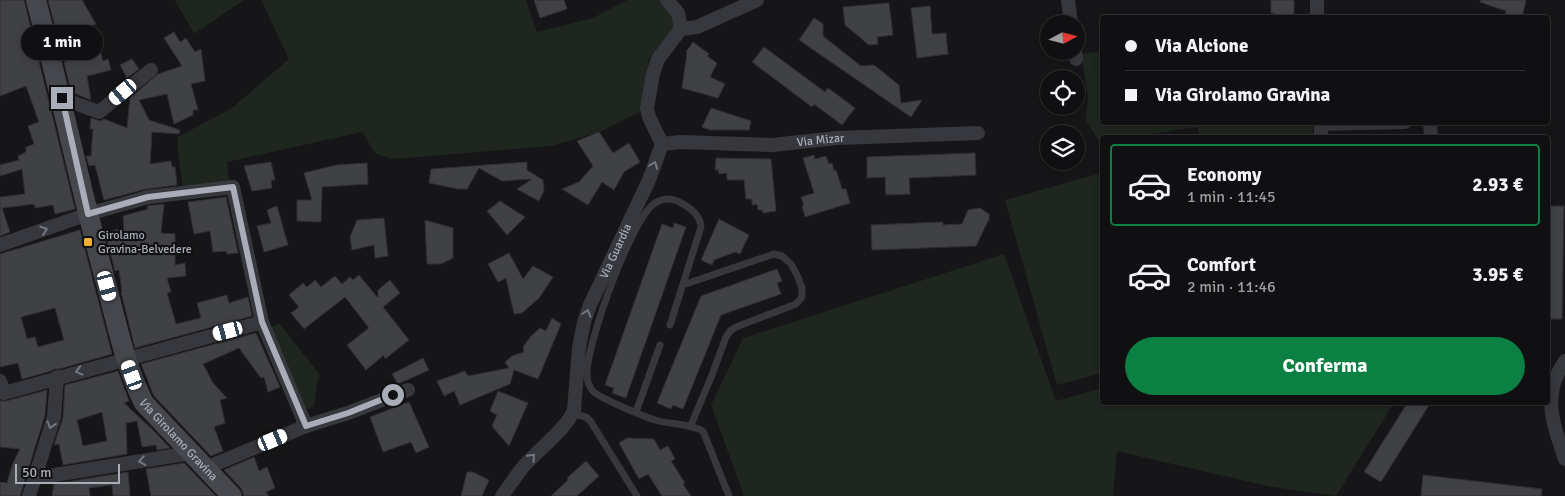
<!DOCTYPE html>
<html lang="it">
<meta charset="utf-8">
<style>
:root{--surface:#101012;--page:#1e1e20;--text:#f1f3f6;--muted:#9c9d9f;--line:#303032;--accent:#0b8043}
body{margin:0;font-family:Signika,sans-serif;background:var(--page);color:var(--text);height:100vh;display:flex;flex-direction:column;font-size:19px;white-space:nowrap}
*{box-sizing:border-box;margin:0}
p{font-size:16px;color:var(--muted)}
.icon{flex:none;width:28px;height:28px;fill:none;stroke:currentColor;stroke-width:2;stroke-linecap:round;stroke-linejoin:round}
.map{position:relative;flex:1;overflow:hidden}
.details{position:absolute;left:1100px;top:135px;width:450px;height:270px;display:flex;flex-direction:column;background:var(--surface);border-radius:5px;box-shadow:0 2px 8px #0003,0 0 0 1px var(--line)}
.details>*{flex:none}
.top-card{position:absolute;left:1100px;top:15px;width:450px;height:110px;border-radius:5px;box-shadow:0 2px 8px #0003,0 0 0 1px var(--line);display:grid;align-content:center;height:110px;padding:0 25px;background:var(--surface)}
.needle{width:32px;rotate:83deg}
.tools{position:absolute;left:1040px;top:15px;display:grid;gap:10px}
.tools a{display:grid;place-items:center;width:45px;height:45px;border-radius:50%;background:var(--surface);box-shadow:0 2px 8px #0003,0 0 0 1px var(--line);font-size:25px}
.scale{position:absolute;left:15px;bottom:12px;width:105px;box-sizing:border-box;padding-left:5px;border:2px solid #a8adb8;border-top:0;font-size:14px;line-height:18px;white-space:nowrap;color:#a8adb8;-webkit-text-stroke:4px #111113;paint-order:stroke}
.end{position:absolute;width:22px;height:22px;margin:-11px;border:6px solid #a8adb8;background:#111;box-shadow:0 0 0 2px #111}
.from{border-radius:50%}
.bubble{position:absolute;height:35px;border-radius:18px;background:var(--surface);box-shadow:0 2px 8px #0003,0 0 0 1px var(--line);font-size:16px;font-weight:800;line-height:35px;text-align:center}
.car{position:absolute;width:15px;height:30px;margin:-15px -8px;border-radius:6px;box-shadow:0 0 4px 1px #0007;background:linear-gradient(#fff 24%,#345 0 40%,#fff 0 76%,#345 0 86%,#fff 0)}
.top-card b{display:flex;align-items:center;gap:18px;height:48px;font-size:19px}
.top-card b+b{border-top:1px solid var(--line)}
.top-card i{width:12px;height:12px;background:var(--text)}
ul{padding:9px 0 0;list-style:none}
li{display:flex;align-items:center;gap:15px;height:82px;margin:0 10px 8px;padding:0 15px;border:2px solid transparent;border-radius:5px}
li div{flex:1}
li b{display:block;font-size:19px}
li em{font-style:normal;font-weight:800}
li.current{border-color:var(--accent)}
li>.icon{width:45px;height:45px;stroke-width:1.5}
.action{display:flex;gap:10px;margin-top:auto;padding:10px 25px}
.action a{flex:1;height:58px;border-radius:30px;background:var(--accent);color:#fff;font-size:20px;font-weight:800;line-height:58px;text-align:center}
.map>svg:first-child{display:block}
.green{fill:#1e261f}
.building{fill:#404145;stroke:#303034;fill-rule:evenodd}
.lines{fill:none;stroke-linecap:round;stroke-linejoin:round}
.service{stroke:#37383d;stroke-width:7}
.minor{stroke:#37383d;stroke-width:14}
.secondary{stroke:#45474d;stroke-width:20}
.oneway{stroke:#757881}
.route{stroke:#a8adb8;stroke-width:6}
.poi-dot{fill:#f2b134;stroke:#111113;stroke-width:2}
.labels{text-anchor:middle;stroke-width:4.5;stroke-linejoin:round;paint-order:stroke}
.street-label{font-size:12px;fill:#a8adb8;stroke:#111113}
.poi-label{font-size:12px;fill:#a8adb8;stroke:#111113;text-anchor:start}
</style>
<div class="map">
<svg width="1565" height="496" viewBox="0 0 1565 496">
<rect width="100%" height="100%" fill="#161618"/>
<path class="green" d="M175,0H244L194,34Z
M261,0H526L537,32L593,18L627,0H659L672,14L674,29L649,59L640,112L599,132L551,146L393,159L376,154L362,132L227,162L229,182L183,187L178,153V137L232,108L289,59Z
M1102,51V122L1313,123V137H1200L1197,127L1134,137L1102,138V143H1100L1086,120L1088,97L1081,54Z
M1098,174L1102,191V373L1057,385L1005,200Z
M1004,254L1056,401L1102,388V402L1394,403L1336,496L1267,486L1117,451L1113,496H744L711,405L743,338Z
M279,323L320,375L318,379L314,405C312,409 308,410 305,407L270,328Z"/>
<path class="building" d="M0,0H24L75,209L55,214L53,205L35,208L34,204L2,208L10,232L0,236V197L25,194L22,169L0,176V165L19,160L18,156L26,152V147L34,144L28,126L39,122L26,86L0,96Z
M48,0H82L96,24L58,38Z
M534,0H564L567,9L540,18Z
M1271,0H1294V18H1274V13H1271Z
M1481,0H1526L1522,18H1504L1506,11L1480,2Z
M889,3L893,35L877,37L878,44L869,45L845,25L843,7Z
M930,6L932,34L946,33L948,54L917,58L911,8Z
M814,18L823,24V36L861,66L874,65L899,85L901,103L922,100L911,117L799,40Z
M174,32L180,42L186,38L195,52L201,49L205,81L191,84L198,110H193V115L174,124L167,94L139,100L149,120L180,130L179,134L152,132L150,164L171,161L172,167H175L177,185L146,189L104,200L95,165L89,166L86,156H91L93,129H90L91,118L100,121L104,119L127,128L130,98L158,74L182,66L164,38Z
M693,42L709,54L707,56L717,63L710,77L725,84L718,98L682,88L687,53L686,52Z
M764,47L825,92L828,88L855,108L842,125L814,104L812,107L752,62Z
M100,50L103,61L108,59L111,70L87,76L91,100L71,92L64,62Z
M132,59L139,69L127,78L120,65Z
M711,108L751,121L749,130H710L702,127Z
M599,132L613,153L629,143L640,162L624,172L614,190L602,182L588,205L562,189L579,182L593,166L577,141Z
M975,153L976,175L909,178L910,194L886,195L885,177L867,178V157Z
M814,155L815,159L826,156L829,164L832,163L834,171L836,170L842,189H846L850,203L805,217L802,206H804L801,197L814,193L803,158Z
M716,158L771,159L776,211L763,213L762,210H758L757,204L752,205V199H746L744,180H727V173L719,174L718,170H715Z
M271,162L275,180H271L272,188L252,191L244,166Z
M527,162V170L543,180L544,191L539,201L517,189L532,179L502,181L479,168L467,189H458L429,183L431,169Z
M367,163L368,184L322,187L321,222L297,221V200H312L304,173L336,165Z
M226,197L238,253L227,254L226,251L213,252L210,231L194,234L188,202Z
M500,201L525,217L507,235L487,211Z
M164,204L161,233L175,234V265L185,263L186,276L167,278L171,292L167,293L176,324L201,318L197,303L227,295L229,303L248,297L252,316L135,348L121,292H122L119,270L115,271L105,233L124,228L123,216L148,209L147,206Z
M277,206L288,245L264,252L257,226L271,223L267,210Z
M1548,206H1564L1562,319H1548Z
M980,208L989,214V219L976,246L872,250L871,225L943,222V225L962,224L968,210Z
M384,218L388,256L375,258L374,245L352,250L350,237L357,220Z
M719,219L749,235L740,254L735,252L714,260L712,265L701,260Z
M425,220L453,228V258L441,264H427Z
M674,223L686,227L626,398L612,393L614,388L605,385L662,224L673,228Z
M80,230L112,354L59,369H54L51,371L22,379L18,363L0,367V254ZM55,308L64,340L38,347L35,337L27,339L21,317Z
M509,253L523,279L533,266L553,277L539,298L522,313L514,314L506,278L498,282L488,264Z
M777,269L782,281L777,283L781,294L721,315L683,409L673,405L671,409L657,403L701,296Z
M359,275L378,298V290L390,280L400,293L383,307L409,340L385,359L384,355L366,370L347,345L369,328L345,297L304,329L291,313L299,307L289,295L303,283L307,287L315,280L321,287L335,276L342,284L350,277L353,280Z
M552,318L561,324L538,379L514,370L510,384L460,405L454,391L444,396L437,381L465,371L468,376L509,368L505,362L512,356L524,352L523,347L531,336L540,328L546,331Z
M256,333L280,387L268,392L264,377L261,378L239,348L203,364L213,383L227,398L220,400L225,423L214,427L223,451L211,456L154,396L141,364Z
M423,358L429,370L398,384L392,374Z
M118,371L129,401L124,403L153,430L170,448L157,450L156,445L142,447L137,421L126,423L127,454L63,465L59,444L54,445L63,418L65,385ZM102,412L107,441L83,446L77,420Z
M47,390L45,415L20,496H0V482L7,483L13,463L20,449L0,447V401H6Z
M498,391L528,403L509,446L492,426L497,415L490,411Z
M409,402L429,447L416,453L411,442L383,452L370,417Z
M1408,402H1431L1381,482L1364,472Z
M627,438L654,439L660,450L668,446L675,459L671,461L685,483L683,484L691,496H662L648,474L639,479L619,443Z
M254,457L259,471L267,467L275,488L266,492L269,496H244L241,488L224,470Z
M586,461L599,476L577,496H551L568,480L567,478Z
M184,463L216,496H151L146,469Z
M128,472L130,496H113L112,485L89,488L90,496H52L54,484Z
M467,472H473L489,480L482,496H461Z
M1423,475L1542,489L1541,496H1421Z"/>
<g class="lines">
<path class="service" d="M683,285L774,254L782,256L791,264L798,277L802,288V297L796,304L736,327L730,331L726,337L712,375L691,425
M670,325L701,227C700,216 693,210 683,204C674,198 665,197 655,203C632,217 586,345 587,374C587,380 589,387 593,391C599,398 645,417 655,420C672,425 688,423 703,431L729,496
M636,412L660,345
M573,414L586,417L591,422L637,496"/>
<g class="minor">
<path d="M1068,0L1071,24"/>
<path d="M1317,0V18"/>
<path d="M681,29L697,27L757,0"/>
<path d="M1075,51L1076,59"/>
<path d="M61,98L99,112L151,70"/>
<path d="M1321,122V138"/>
<path d="M1430,122L1431,138"/>
<path d="M1321,124L1405,122"/>
<path id="s1" d="M662,144L681,142L772,145L837,138L978,133"/>
<path d="M0,245L88,214L148,197L233,187L262,322L306,426"/>
<path d="M1565,361C1541,396 1553,422 1565,459"/>
<path d="M0,381L4,393L262,322"/>
<path d="M206,468L306,426L348,413L408,390"/>
<path d="M36,478L191,453"/>
<path d="M29,496L54,417L57,377"/>
<path id="s2" d="M502,496C509,486 516,476 523,467C536,452 568,427 574,410L579,348L584,322L590,305L649,180L662,144L649,117L647,108L653,74L658,59L681,29L678,13L667,0"/>
</g>
<path class="secondary" id="s3" d="M36,0C60,92 80,185 104,276C116,319 124,364 144,403L232,496"/>
</g>
<defs><path id="oneway-chevron" d="M-2-3.5L2.5 0L-2 3.5" fill="none" stroke-width="1.6" stroke-linecap="round" stroke-linejoin="round" transform="scale(1.25)"/></defs>
<g class="oneway">
<use href="#oneway-chevron" transform="translate(654 165) rotate(-69)"/>
<use href="#oneway-chevron" transform="translate(44 230) rotate(-19)"/>
<use href="#oneway-chevron" transform="translate(587 313) rotate(-72)"/>
<use href="#oneway-chevron" transform="translate(79 371) rotate(165)"/>
<use href="#oneway-chevron" transform="translate(51 425) rotate(107)"/>
<use href="#oneway-chevron" transform="translate(532 457) rotate(-46)"/>
<use href="#oneway-chevron" transform="translate(142 461) rotate(171)"/>
</g>
<g class="lines">
<path class="route" d="M62,98L88,214L148,197L233,187L262,322L306,426L348,413L393,395"/>
</g>
<rect class="poi-dot" x="83" y="237" width="10" height="10" rx="2.5"/>
<g class="labels">
<g class="street-label">
<text dy="4" stroke="none"><textPath href="#s1" startOffset="159">Via Mizar</textPath></text>
<text dy="4" stroke="none"><textPath href="#s2" startOffset="279">Via Guardia</textPath></text>
<text dy="4" stroke="none"><textPath href="#s3" startOffset="468">Via Girolamo Gravina</textPath></text>
</g>
<g class="poi-label">
<text x="98" y="239">Girolamo<tspan x="98" dy="14">Gravina-Belvedere</tspan></text>
</g>
</g>
</svg>
<div class="tools">
<a><svg class="needle" viewBox="-14 -14 28 28"><path d="M0-13l5 13h-10z" fill="#e53935"/><path d="M0 13l5-13h-10z" fill="#9c9d9f"/></svg></a>
<a><svg class="icon" aria-label="locate" viewBox="0 0 24 24"><circle cx="12" cy="12" r="6"/><path d="M12 2v4M12 18v4M2 12h4M18 12h4"/></svg></a>
<a><svg class="icon" aria-label="layers" viewBox="0 0 24 24"><path d="M12 4l9 5-9 5-9-5zM3 14l9 5 9-5"/></svg></a>
</div>
<div class="scale">50 m</div>
<i class="end from" style="left:393px;top:395px"></i>
<i class="end" style="left:62px;top:98px"></i>
<div class="bubble" style="left:21px;top:25px;width:82px">1 min</div>
<i class="car" style="left:123px;top:92px;rotate:230deg"></i>
<i class="car" style="left:107px;top:286px;rotate:165deg"></i>
<i class="car" style="left:228px;top:331px;rotate:255deg"></i>
<i class="car" style="left:132px;top:375px;rotate:340deg"></i>
<i class="car" style="left:273px;top:440px;rotate:67deg"></i>
<div class="top-card">
<b><i class="from"></i>Via Alcione</b>
<b><i></i>Via Girolamo Gravina</b>
</div>
<section class="details">
<ul>
<li class="current"><svg class="icon" aria-label="car" viewBox="0 0 24 24"><path d="M5 17H2v-5l4-1 3-4h7l3 4 3 1v5h-3M9 17h6M6 11h13"/><circle cx="7" cy="17" r="2"/><circle cx="17" cy="17" r="2"/></svg><div><b>Economy</b><p>1 min · 11:45</p></div><em>2.93 €</em></li>
<li><svg class="icon" aria-label="car" viewBox="0 0 24 24"><path d="M5 17H2v-5l4-1 3-4h7l3 4 3 1v5h-3M9 17h6M6 11h13"/><circle cx="7" cy="17" r="2"/><circle cx="17" cy="17" r="2"/></svg><div><b>Comfort</b><p>2 min · 11:46</p></div><em>3.95 €</em></li>
</ul>
<div class="action"><a>Conferma</a></div>
</section>
</div>
